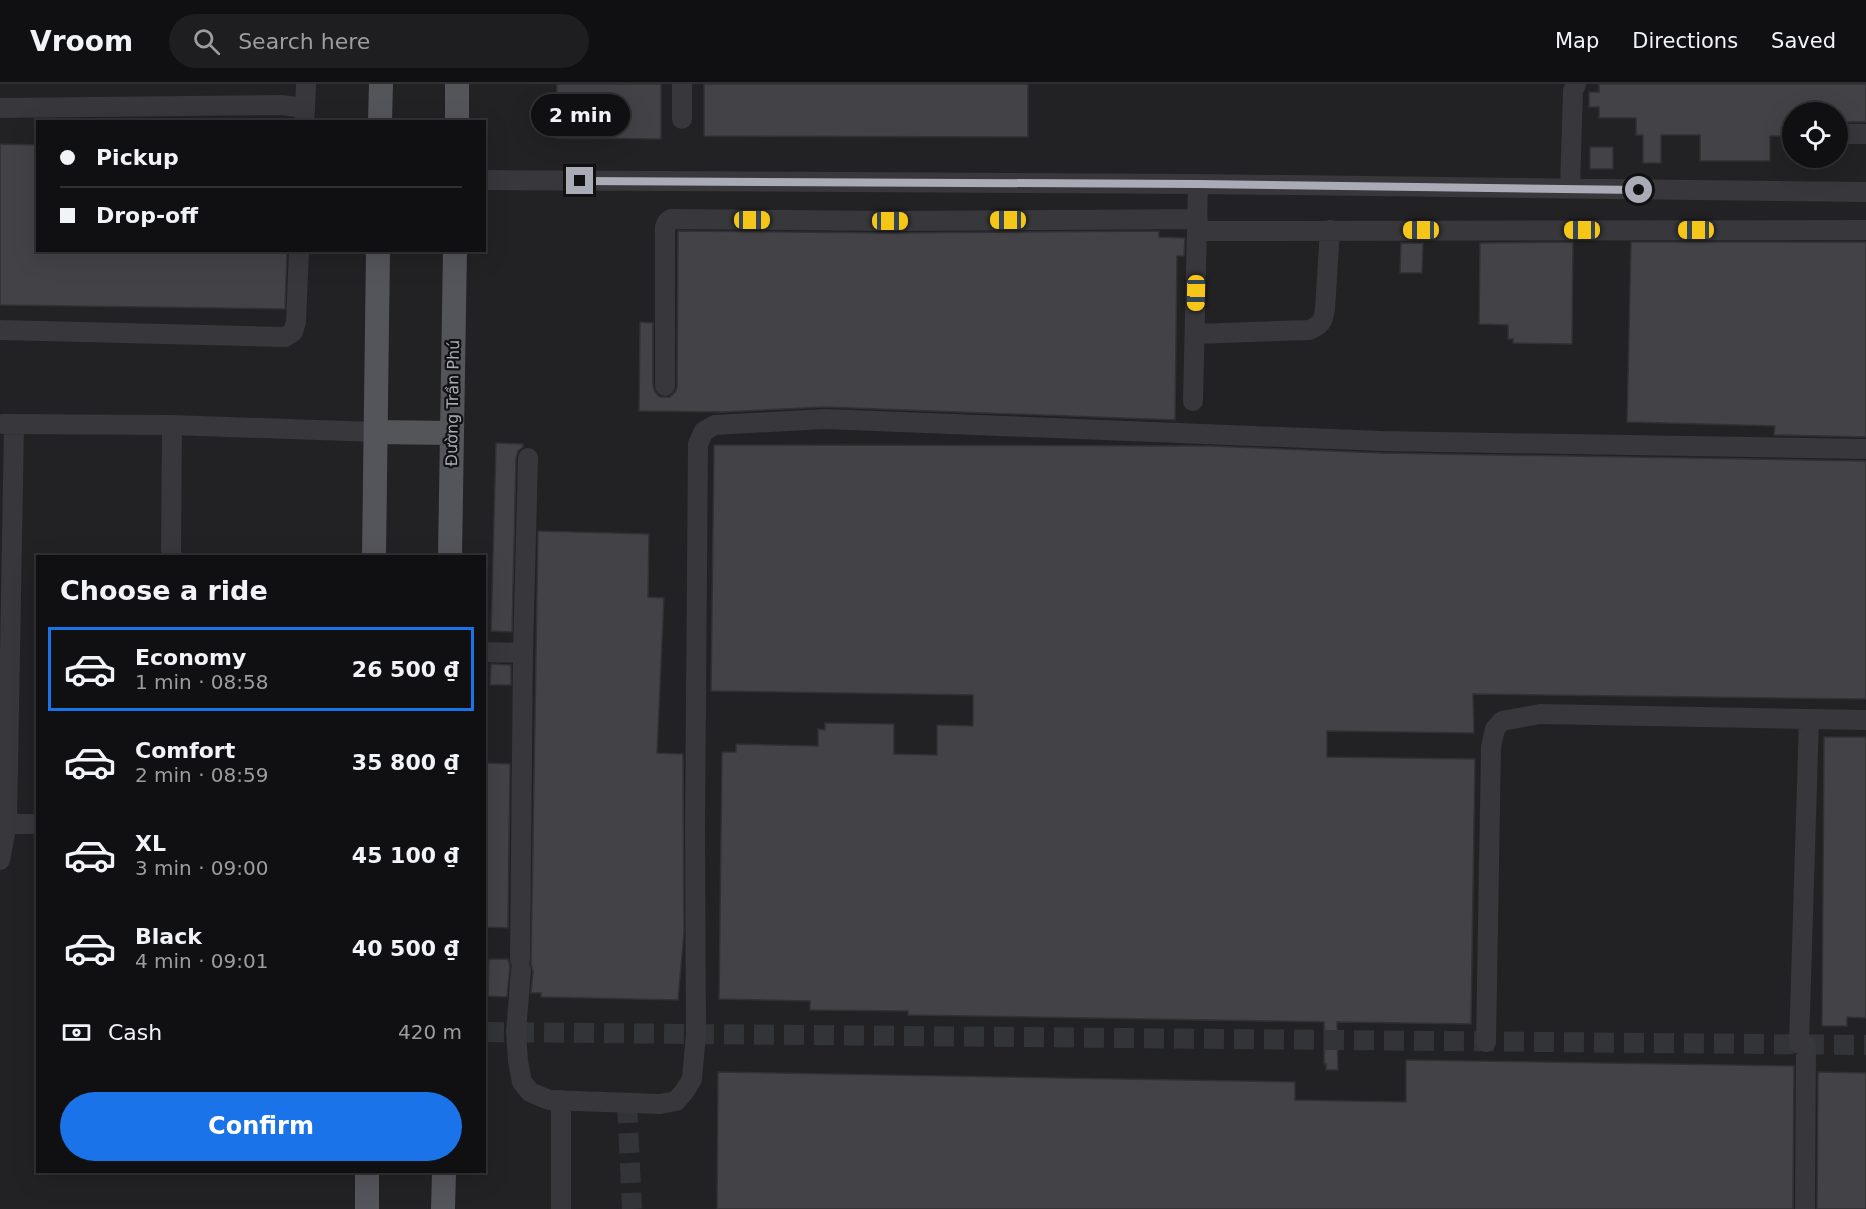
<!DOCTYPE html>
<meta charset="utf-8">
<style>
:root{--surface:#101012;--page:#1e1e20;--text:#f1f3f6;--muted:#9c9d9f;--line:#303032;--accent:#1a73e8}
body{margin:0;font-family:"DejaVu Sans",sans-serif;background:var(--page);color:var(--text);height:100vh;display:flex;flex-direction:column;font-size:22px;white-space:nowrap}
*{box-sizing:border-box;margin:0}
p{font-size:20px;color:var(--muted)}
.icon{flex:none;width:33px;height:33px;fill:none;stroke:currentColor;stroke-width:2;stroke-linecap:round;stroke-linejoin:round}
.map{position:relative;flex:1;overflow:hidden}
.sheet{position:absolute;left:36px;top:471px;width:450px;height:618px;display:flex;flex-direction:column;background:var(--surface);border-radius:0px;box-shadow:0 6px 24px #0002,0 0 0 2px var(--line)}
.sheet>*{flex:none}
.hud{position:absolute;left:36px;top:36px;width:450px;height:132px;border-radius:0px;box-shadow:0 6px 24px #0002,0 0 0 2px var(--line);display:grid;align-content:center;height:132px;padding:0 24px;background:var(--surface)}
.controls{position:absolute;left:1782px;top:18px;display:grid;gap:12px}
.controls a{display:grid;place-items:center;width:66px;height:66px;border-radius:50%;background:var(--surface);box-shadow:0 6px 24px #0002,0 0 0 2px var(--line);font-size:30px}
.end{position:absolute;width:27px;height:27px;margin:-14px;border:8px solid #a9abb6;background:#111;box-shadow:0 0 0 3px #111}
.from{border-radius:50%}
.bubble{position:absolute;height:42px;border-radius:21px;background:var(--surface);box-shadow:0 6px 24px #0002,0 0 0 2px var(--line);font-size:20px;font-weight:800;line-height:42px;text-align:center}
.car{position:absolute;width:18px;height:36px;margin:-18px -9px;border-radius:8px;box-shadow:0 0 4px 2px #0007;background:linear-gradient(#f5c518 24%,#345 0 40%,#f5c518 0 76%,#345 0 86%,#f5c518 0)}
.hud b{display:flex;align-items:center;gap:21px;height:57px;font-size:22px}
.hud b+b{border-top:2px solid var(--line)}
.hud i{width:15px;height:15px;background:var(--text)}
ul{padding:0;list-style:none}
li{display:flex;align-items:center;gap:18px;height:84px;margin:0 12px 9px;padding:0 12px;border:3px solid transparent;border-radius:0px}
li div{flex:1}
li b{display:block;font-size:22px}
li em{font-style:normal;font-weight:800}
li.selected{border-color:var(--accent)}
li>.icon{width:54px;height:54px;stroke-width:1.5}
h2{padding:0 24px;font-size:27px;line-height:72px}
.pay{display:flex;align-items:center;gap:15px;height:66px;padding:0 24px;font-size:22px}
.pay p{margin-inline-start:auto}
.cta{display:flex;gap:12px;margin-top:auto;padding:12px 24px}
.cta a{flex:1;height:69px;border-radius:36px;background:var(--accent);color:#fff;font-size:24px;font-weight:800;line-height:69px;text-align:center}
header{display:flex;align-items:center;gap:36px;box-sizing:border-box;height:84px;padding:0 30px;background:var(--surface);border-bottom:2px solid var(--line)}
header strong{font-size:28px}
nav{display:flex;gap:33px;margin-inline-start:auto;font-size:21px}
.search{width:420px;height:54px;background:var(--page);display:flex;align-items:center;gap:15px;box-sizing:border-box;padding:0 21px;border-radius:33px;color:var(--muted);font-size:22px}
.map>svg:first-child{display:block}
.built{fill:#222224;fill-rule:evenodd}
.building{fill:#434347;stroke:#313033;stroke-width:1.5}
.lines{fill:none;stroke-linecap:round;stroke-linejoin:round}
.minor-tunnel{stroke:#333438;stroke-width:20;stroke-dasharray:20 10;stroke-linecap:butt}
.minor{stroke:#37373c;stroke-width:20}
.major{stroke:#54545b;stroke-width:24}
.route{stroke:#a9abb6;stroke-width:8}
.labels{text-anchor:middle;stroke-width:4.5;stroke-linejoin:round;paint-order:stroke}
.street-label{font-size:16px;fill:#a9abb6;stroke:#111113}
</style>
<header>
<strong>Vroom</strong>
<div class="search"><svg class="icon" aria-label="search" viewBox="0 0 24 24"><circle cx="10" cy="10" r="6"/><path d="M15 15l6 6"/></svg>Search here</div>
<nav><a>Map</a><a>Directions</a><a>Saved</a></nav>
</header>
<div class="map">
<svg width="1866" height="1125" viewBox="0 0 1866 1125">
<rect width="100%" height="100%" fill="#161618"/>
<path class="built" d="M0,0H1866V1125H0ZM1792,28H1838V74H1792ZM38,38H484V166H38ZM38,472H484V1088H38Z"/>
<path class="building" d="M557,0H661V55L556,54Z
M704,0H1028V53L704,52Z
M1599,0H1866V38H1838V28H1792V52H1770V77H1700V51H1661V79H1643V51H1636V34H1599V23H1589V8H1599Z
M0,60L38,61V166H287L285,225L0,221Z
M1590,63H1613V85H1590Z
M678,147L890,149L1159,147V153L1185,154L1184,172H1177L1175,336L825,323L724,328L639,327L640,238L653,239V302L655,308L660,313H670L675,308L677,303Z
M1573,158L1572,260L1513,259V255H1508V241L1479,240L1480,159Z
M1631,158H1866V353L1774,351L1775,342L1627,338Z
M1401,159H1423L1422,189H1400Z
M496,359L523,360V363L518,367L516,374L512,548L491,547Z
M714,361L1210,362L1382,369L1866,377V615L1473,610L1474,649L1327,647V673L1475,675L1471,940L1337,938L1338,986H1326V980H1324V938L908,931V927L810,926V917L719,915L722,668H736V660L818,662V645L825,646V639L894,640V670L937,671V641L973,642V611L711,607Z
M538,447L649,450L648,513L664,514L657,669L683,670L684,848L678,916L541,913V909H531L533,887L531,880Z
M491,580L511,581V601H490Z
M1824,653H1866V934L1847,933V942H1822Z
M487,679L510,680L508,844L484,843Z
M489,875H508L510,882L507,913L488,912Z
M1406,976L1794,982L1793,1125H717L718,988L1295,998V1016L1406,1018Z
M1818,988L1866,989V1125H1817Z"/>
<g class="lines">
<path class="minor-tunnel" d="M484,948L1866,961
M627,1019L632,1125"/>
<path class="minor" d="M682,0V35
M0,24L281,21L305,24L304,38
M305,24L306,0
M1838,50H1866
M484,96L1198,100L1866,108
M1570,105L1573,7L1576,0
M1197,147L1866,146
M0,246L285,253L293,248L296,238L299,166
M1195,250L1309,246C1321,241 1323,238 1325,225L1330,146
M665,302V143L667,138L671,135L890,137L1198,135
M1193,317L1198,100
M3,340L172,341L376,348
M171,472L172,341
M484,568L523,569
M0,740H38
M0,776L7,740L14,340
M520,876L523,569L528,374
M521,886L516,948L518,977L522,998L530,1008L549,1016L660,1020L676,1017L684,1008L692,995L696,950L695,743L698,360L704,347L715,341L825,335L1382,357L1866,365
M1486,958L1491,663L1495,645L1502,637L1540,630L1866,636
M1799,960L1809,635
M561,1125V1016
M1805,1125L1806,961"/>
<path class="major" d="M380,38L381,0
M457,38V0
M376,348L452,349
M374,472L378,166
M450,472L455,166
M367,1125V1088
M443,1125L444,1088"/>
</g>
<g class="lines">
<path class="route" d="M580,97L1198,100L1639,106"/>
</g>
<g class="labels">
<g class="street-label">
<text transform="translate(452 319) rotate(-89)" y="6">Đường Trần Phú</text>
</g>
</g>
</svg>
<div class="controls">
<a><svg class="icon" aria-label="locate" viewBox="0 0 24 24"><circle cx="12" cy="12" r="6"/><path d="M12 2v4M12 18v4M2 12h4M18 12h4"/></svg></a>
</div>
<i class="end from" style="left:1639px;top:106px"></i>
<i class="end" style="left:580px;top:97px"></i>
<div class="bubble" style="left:531px;top:10px;width:99px">2 min</div>
<i class="car" style="left:752px;top:136px;rotate:90deg"></i>
<i class="car" style="left:1008px;top:136px;rotate:270deg"></i>
<i class="car" style="left:890px;top:137px;rotate:90deg"></i>
<i class="car" style="left:1421px;top:146px;rotate:270deg"></i>
<i class="car" style="left:1582px;top:146px;rotate:270deg"></i>
<i class="car" style="left:1696px;top:146px;rotate:270deg"></i>
<i class="car" style="left:1196px;top:209px;rotate:181deg"></i>
<div class="hud">
<b><i class="from"></i>Pickup</b>
<b><i></i>Drop-off</b>
</div>
<section class="sheet">
<h2>Choose a ride</h2>
<ul>
<li class="selected"><svg class="icon" aria-label="car" viewBox="0 0 24 24"><path d="M5 17H2v-5l4-1 3-4h7l3 4 3 1v5h-3M9 17h6M6 11h13"/><circle cx="7" cy="17" r="2"/><circle cx="17" cy="17" r="2"/></svg><div><b>Economy</b><p>1 min · 08:58</p></div><em>26 500 ₫</em></li>
<li><svg class="icon" aria-label="car" viewBox="0 0 24 24"><path d="M5 17H2v-5l4-1 3-4h7l3 4 3 1v5h-3M9 17h6M6 11h13"/><circle cx="7" cy="17" r="2"/><circle cx="17" cy="17" r="2"/></svg><div><b>Comfort</b><p>2 min · 08:59</p></div><em>35 800 ₫</em></li>
<li><svg class="icon" aria-label="car" viewBox="0 0 24 24"><path d="M5 17H2v-5l4-1 3-4h7l3 4 3 1v5h-3M9 17h6M6 11h13"/><circle cx="7" cy="17" r="2"/><circle cx="17" cy="17" r="2"/></svg><div><b>XL</b><p>3 min · 09:00</p></div><em>45 100 ₫</em></li>
<li><svg class="icon" aria-label="car" viewBox="0 0 24 24"><path d="M5 17H2v-5l4-1 3-4h7l3 4 3 1v5h-3M9 17h6M6 11h13"/><circle cx="7" cy="17" r="2"/><circle cx="17" cy="17" r="2"/></svg><div><b>Black</b><p>4 min · 09:01</p></div><em>40 500 ₫</em></li>
</ul>
<div class="pay"><svg class="icon" aria-label="cash" viewBox="0 0 24 24"><path d="M3 7h18v10H3z"/><circle cx="12" cy="12" r="2"/></svg>Cash<p>420 m</p></div>
<div class="cta"><a>Confirm</a></div>
</section>
</div>
